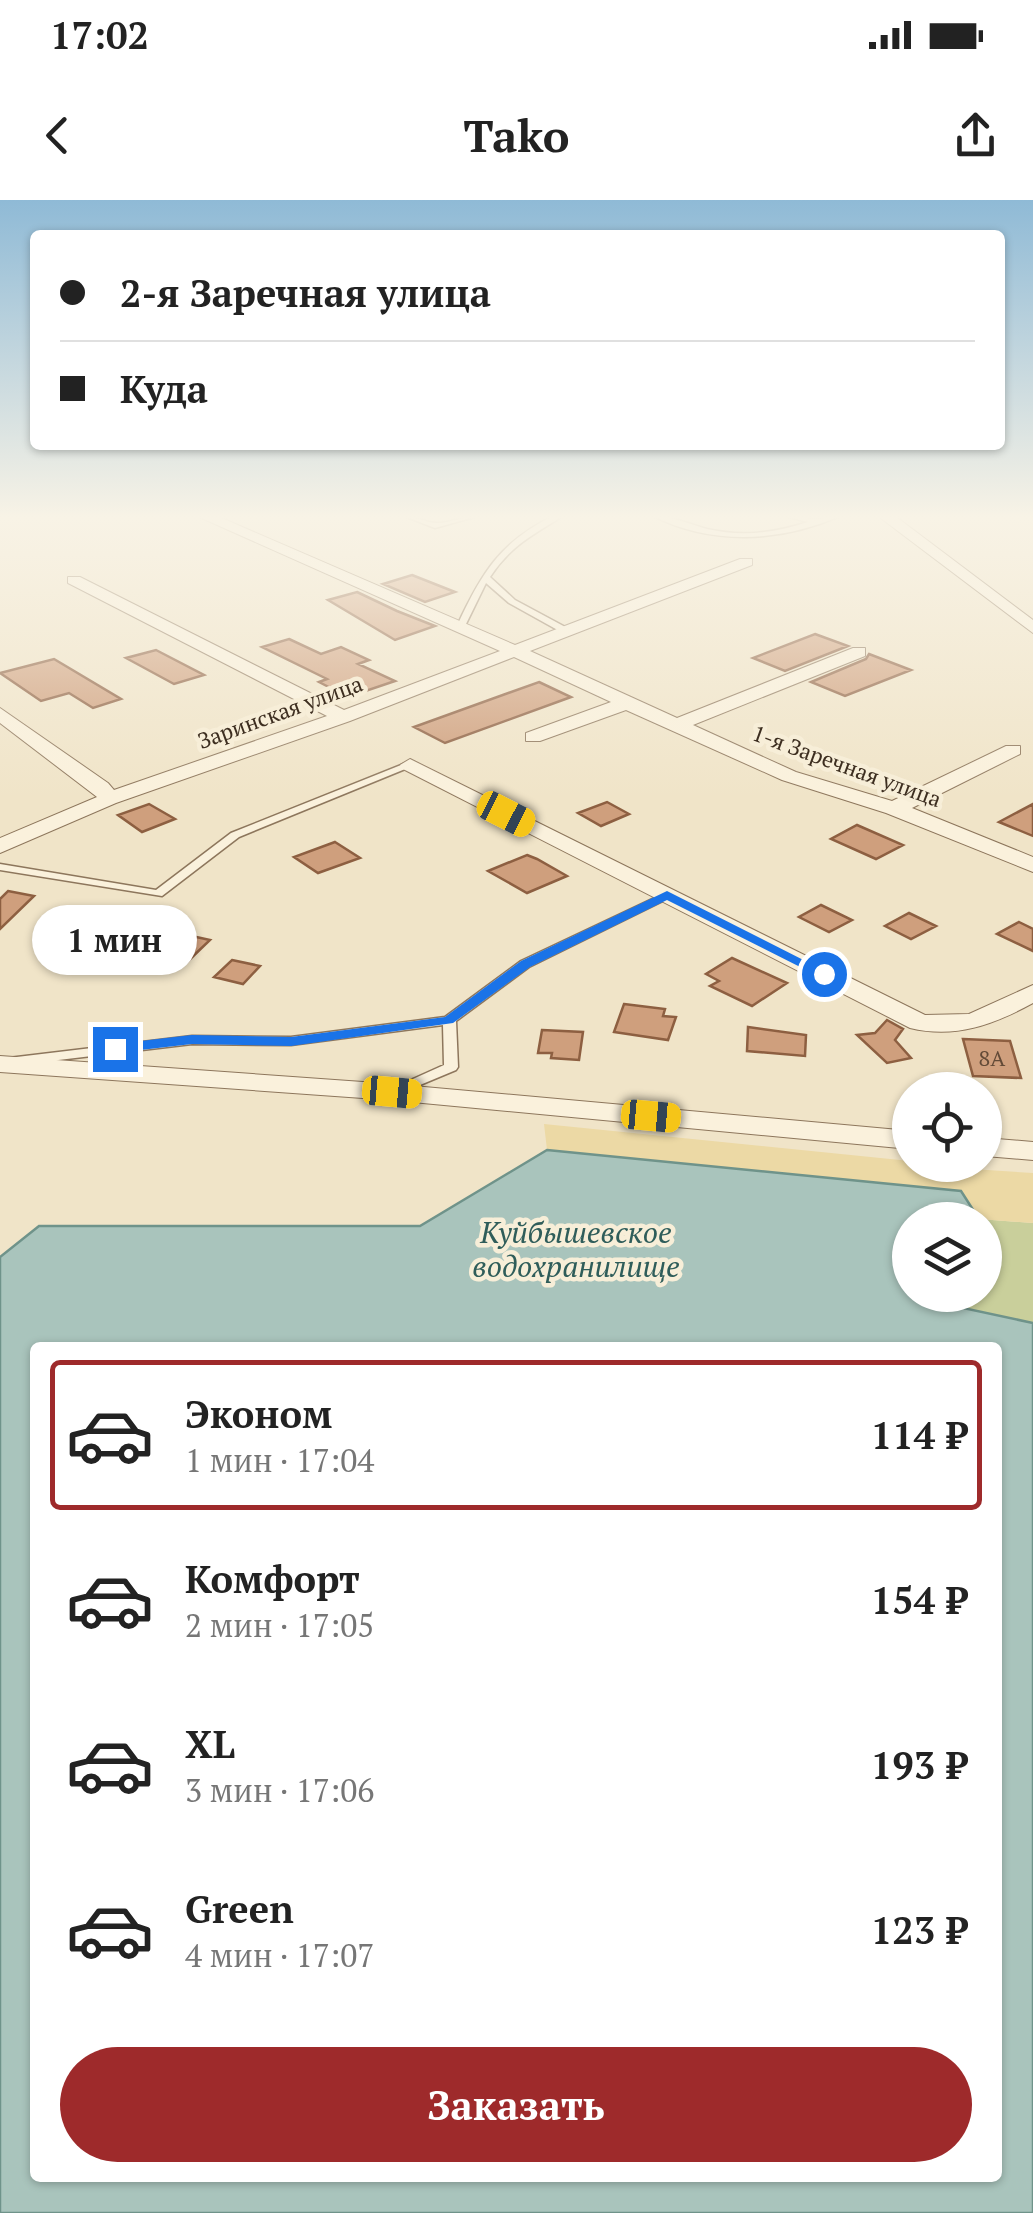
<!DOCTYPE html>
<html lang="ru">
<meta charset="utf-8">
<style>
:root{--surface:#fff;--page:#f6f6f6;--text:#222;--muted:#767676;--line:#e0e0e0;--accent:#9e2a2b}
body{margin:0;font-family:"PT Serif",serif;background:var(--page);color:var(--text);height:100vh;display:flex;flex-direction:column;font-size:38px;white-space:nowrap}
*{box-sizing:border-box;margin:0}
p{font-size:32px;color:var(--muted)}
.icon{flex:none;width:55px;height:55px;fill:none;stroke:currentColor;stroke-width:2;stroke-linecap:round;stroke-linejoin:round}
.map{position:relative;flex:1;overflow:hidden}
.details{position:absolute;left:30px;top:1142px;width:972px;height:840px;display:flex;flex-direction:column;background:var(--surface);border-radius:10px;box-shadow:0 2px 8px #0004}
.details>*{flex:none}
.guide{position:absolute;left:30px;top:30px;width:975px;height:220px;border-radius:10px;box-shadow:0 2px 8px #0004;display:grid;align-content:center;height:220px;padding:0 30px;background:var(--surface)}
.fabs{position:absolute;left:892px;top:872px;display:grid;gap:20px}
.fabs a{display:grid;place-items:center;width:110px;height:110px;border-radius:50%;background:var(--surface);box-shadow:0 2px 8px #0004;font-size:50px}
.end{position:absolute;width:45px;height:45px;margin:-22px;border:12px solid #1a73e8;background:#fff;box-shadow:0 0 0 5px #fff}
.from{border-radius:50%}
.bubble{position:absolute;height:70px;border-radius:35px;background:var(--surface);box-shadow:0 2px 8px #0004;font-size:32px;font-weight:700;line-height:70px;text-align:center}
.car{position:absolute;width:30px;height:60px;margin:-30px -15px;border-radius:12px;box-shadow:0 0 8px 2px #0007;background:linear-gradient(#f5c518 24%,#345 0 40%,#f5c518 0 76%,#345 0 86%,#f5c518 0)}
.guide b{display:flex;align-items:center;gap:35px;height:95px;font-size:38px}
.guide b+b{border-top:2px solid var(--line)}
.guide i{width:25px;height:25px;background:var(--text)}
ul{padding:18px 0 0;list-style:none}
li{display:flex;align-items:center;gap:30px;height:150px;margin:0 20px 15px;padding:0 10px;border:5px solid transparent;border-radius:10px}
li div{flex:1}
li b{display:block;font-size:38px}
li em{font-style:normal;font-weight:700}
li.active{border-color:var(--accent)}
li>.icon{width:90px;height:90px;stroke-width:1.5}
.cta{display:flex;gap:20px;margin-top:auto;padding:20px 30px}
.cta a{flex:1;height:115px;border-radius:60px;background:var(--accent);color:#fff;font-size:40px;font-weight:700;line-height:115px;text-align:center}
.status{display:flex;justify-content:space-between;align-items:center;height:70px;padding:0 50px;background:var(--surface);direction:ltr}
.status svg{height:28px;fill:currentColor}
header{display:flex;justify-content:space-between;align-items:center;height:130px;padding:0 30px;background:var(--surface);font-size:45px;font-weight:700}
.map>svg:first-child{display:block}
.green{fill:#c9cf9b}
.sand{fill:#ecd9a5}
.water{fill:#a9c4bc;stroke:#6f938a;stroke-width:2.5;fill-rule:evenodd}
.building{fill:#cf9f7d;stroke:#8d5f41;stroke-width:2.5}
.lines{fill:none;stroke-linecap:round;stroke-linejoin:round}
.service-casing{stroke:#8d765c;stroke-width:3}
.minor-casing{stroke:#8d765c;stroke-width:2}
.service{fill:#faf1dc;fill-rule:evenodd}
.minor{fill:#faf1dc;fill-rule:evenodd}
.route{fill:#1a73e8}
.labels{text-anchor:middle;stroke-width:9;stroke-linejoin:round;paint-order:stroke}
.far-street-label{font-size:22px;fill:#3d2e20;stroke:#f7eed8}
.number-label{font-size:22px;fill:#624a37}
.water-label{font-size:30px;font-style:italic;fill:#2f5d5a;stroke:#f7eed8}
</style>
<div class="status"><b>17:02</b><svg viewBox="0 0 49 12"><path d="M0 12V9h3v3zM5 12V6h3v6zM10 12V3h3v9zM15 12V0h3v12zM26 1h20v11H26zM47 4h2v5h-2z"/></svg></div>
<header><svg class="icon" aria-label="back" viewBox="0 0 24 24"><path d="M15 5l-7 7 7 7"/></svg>Tako<svg class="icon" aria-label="share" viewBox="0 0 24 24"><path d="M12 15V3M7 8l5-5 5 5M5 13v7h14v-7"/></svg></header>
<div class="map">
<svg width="1033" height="2013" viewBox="0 0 1033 2013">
<rect width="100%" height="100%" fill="#f0e4c8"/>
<path class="green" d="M979,1019L1033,1023V1123L949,1105L946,1095H985V1020Z"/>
<path class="sand" d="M544,924L910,961V965L1033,973V1023L979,1019L960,991L547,950Z"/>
<path class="water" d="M547,950L961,991L979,1019L910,1020V1095H946L949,1105L1033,1123V2013H0V1057L39,1026H420ZM35,1148H998V1978H35Z"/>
<path class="building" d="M412,375L455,392L425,402L383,384Z
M357,392L397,411L435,426L395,440L328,400Z
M815,434L848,446L785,471L753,458Z
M289,439L321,454L341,447L369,460L358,464L395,481L348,497L319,482L327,479L262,447Z
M156,450L204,475L174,484L126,458Z
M869,454L911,470L845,496L811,482L866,459Z
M54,459L121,499L93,508L69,493L41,501L0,473Z
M539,482L571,497L445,543L414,527Z
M607,602L629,614L601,626L578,613Z
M149,604L175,619L142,632L118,615Z
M1033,604V636L999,622Z
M857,625L903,645L876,659L831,639Z
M335,642L360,658L318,673L294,657Z
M527,655L537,659L567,676L527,693L488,671Z
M8,691L34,696L0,729V699Z
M821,705L852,720L829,732L799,717Z
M909,713L936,726L911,739L885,726Z
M1019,722L1033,729V751L997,734Z
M178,733L210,740L186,763L154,755Z
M732,758L787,783L752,806L710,786L719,781L706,774Z
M232,760L260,766L243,784L214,777Z
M624,804L665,809L663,816L676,817L668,840L614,832Z
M887,820L903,829L895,840L911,858L887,863L857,835L875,833Z
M748,827L806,835L805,856L747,851Z
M542,830L583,832L579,860L551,858L552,853H538Z
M963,839L1010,841L1021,878L973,876Z"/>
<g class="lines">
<defs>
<path id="service" d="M404,316C416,316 426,323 437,323C450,323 464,316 478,316L435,328Z
M553,316H563C533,335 511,345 490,377L515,400L569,429V433H563L509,403L486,383L465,426L458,428L457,426C481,374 500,342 553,316Z
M653,316C672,316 689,324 707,329C742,337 774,333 808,322L785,316L817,319L840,316C780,342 713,346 653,316Z
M406,563L415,565L239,637L162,696L0,670V664L156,690L231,633Z
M667,692L671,693V697L529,767L456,821L458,867L456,870L396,895H386L384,892L444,865L443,825L291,845L192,844L0,867V859L192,836L291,837L445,817L521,761Z"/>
<path id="minor" d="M197,316H217L515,445L740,359H752V365L530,451L677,518L853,448H865V456L693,525L796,572L892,601L1006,546H1020V554L912,608L1033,657V672L886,613L782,580L626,510L540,541H526V533L611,502L514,457L350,521L116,603L0,653V638L97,597L0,523V508L108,583L114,590L327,516L68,383V377H80L344,510L500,451Z
M878,316H895L1033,420V433Z
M410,559L925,815L969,814L1033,785V803C993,825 955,839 910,828L403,569L400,565Z
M0,856L391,884L910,931V949L391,900L0,872Z
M985,938L1033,942V960L985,956Z"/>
</defs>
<use href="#service" class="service-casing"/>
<use href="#minor" class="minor-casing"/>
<use href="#service" class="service"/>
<use href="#minor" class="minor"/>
</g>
<linearGradient id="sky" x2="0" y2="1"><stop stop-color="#8fbad6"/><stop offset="0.53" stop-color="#f8f3e6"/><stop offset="1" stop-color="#f8f3e6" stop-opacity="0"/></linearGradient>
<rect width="1033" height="598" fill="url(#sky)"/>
<path class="route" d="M667,691L831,774L820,777L667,700L530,767L453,823L291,846L192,844L115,853L108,849L115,844L192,835L291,837L445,817L521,761Z"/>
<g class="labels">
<g class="far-street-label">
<text transform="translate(280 512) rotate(-20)" y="8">Заринская улица</text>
<text transform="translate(847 566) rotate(20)" y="8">1-я Заречная улица</text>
</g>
<g class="number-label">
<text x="992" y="866">8А</text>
</g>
<g class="water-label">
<text x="576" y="1043">Куйбышевское<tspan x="576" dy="34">водохранилище</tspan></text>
</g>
</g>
</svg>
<div class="fabs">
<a><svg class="icon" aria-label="locate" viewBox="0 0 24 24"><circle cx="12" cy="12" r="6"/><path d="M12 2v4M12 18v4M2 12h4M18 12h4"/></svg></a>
<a><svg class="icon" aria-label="layers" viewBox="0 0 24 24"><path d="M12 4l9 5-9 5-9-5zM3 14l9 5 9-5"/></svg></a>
</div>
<i class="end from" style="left:824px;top:774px"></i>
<i class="end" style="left:115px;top:849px"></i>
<div class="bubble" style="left:32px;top:705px;width:165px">1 мин</div>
<i class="car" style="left:506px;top:614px;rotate:117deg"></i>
<i class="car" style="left:392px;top:892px;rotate:95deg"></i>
<i class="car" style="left:651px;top:916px;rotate:95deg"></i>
<div class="guide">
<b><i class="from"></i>2-я Заречная улица</b>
<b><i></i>Куда</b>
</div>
<section class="details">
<ul>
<li class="active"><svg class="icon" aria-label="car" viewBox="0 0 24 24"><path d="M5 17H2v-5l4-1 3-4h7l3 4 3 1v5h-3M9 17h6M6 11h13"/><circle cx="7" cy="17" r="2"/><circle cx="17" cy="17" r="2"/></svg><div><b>Эконом</b><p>1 мин · 17:04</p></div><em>114 ₽</em></li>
<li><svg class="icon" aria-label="car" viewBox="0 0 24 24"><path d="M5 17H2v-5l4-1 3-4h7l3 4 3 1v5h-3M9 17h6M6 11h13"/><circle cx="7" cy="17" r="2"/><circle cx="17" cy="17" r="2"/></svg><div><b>Комфорт</b><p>2 мин · 17:05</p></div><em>154 ₽</em></li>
<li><svg class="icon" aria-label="car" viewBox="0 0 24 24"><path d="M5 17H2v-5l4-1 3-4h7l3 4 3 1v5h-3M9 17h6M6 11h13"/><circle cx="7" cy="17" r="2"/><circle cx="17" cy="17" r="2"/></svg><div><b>XL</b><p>3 мин · 17:06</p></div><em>193 ₽</em></li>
<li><svg class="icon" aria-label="car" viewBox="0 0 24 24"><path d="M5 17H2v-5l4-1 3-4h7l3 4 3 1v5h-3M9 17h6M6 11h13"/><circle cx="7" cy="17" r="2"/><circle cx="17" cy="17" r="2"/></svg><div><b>Green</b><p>4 мин · 17:07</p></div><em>123 ₽</em></li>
</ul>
<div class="cta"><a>Заказать</a></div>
</section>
</div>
